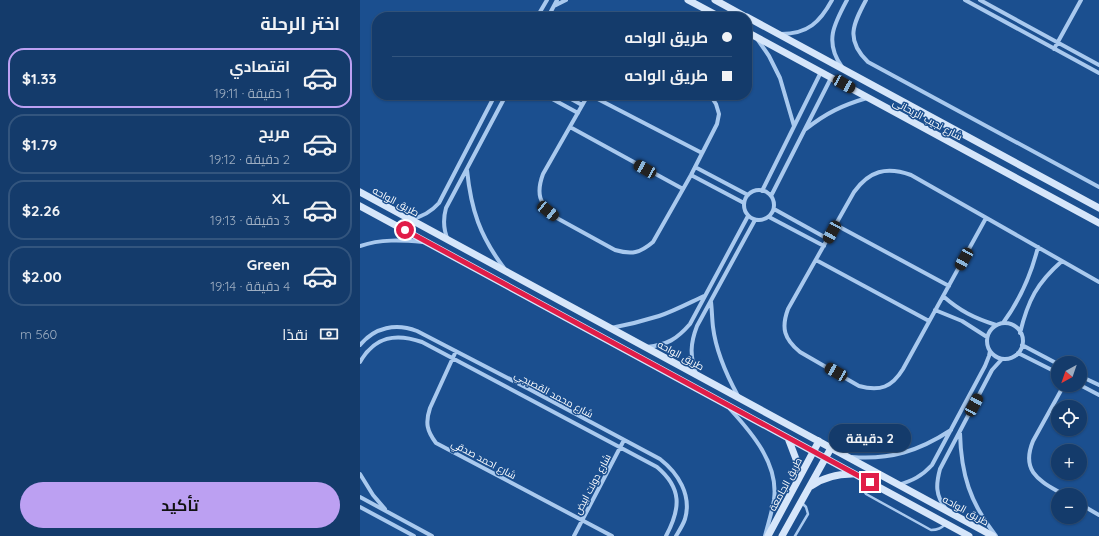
<!DOCTYPE html>
<html lang="ar">
<meta charset="utf-8">
<style>
:root{--surface:#143b6b;--page:#1d4271;--text:#f1f3f6;--muted:#9dadc1;--line:#33557e;--accent:#bca0f2}
body{margin:0;font-family:Quicksand,Cairo,sans-serif;background:var(--page);color:var(--text);direction:rtl;height:100vh;display:flex;flex-direction:column;font-size:15px;white-space:nowrap}
*{box-sizing:border-box;margin:0}
p{font-size:13px;color:var(--muted)}
.icon{flex:none;width:22px;height:22px;fill:none;stroke:currentColor;stroke-width:2;stroke-linecap:round;stroke-linejoin:round}
.map{position:relative;flex:1;overflow:hidden;direction:ltr}
.panel{display:flex;flex-direction:column;background:var(--surface);width:360px}
.panel>*{flex:none}
.guide{position:absolute;left:12px;top:12px;width:380px;height:88px;border-radius:16px;box-shadow:0 1px 3px #0004,0 0 0 1px var(--line);direction:rtl;display:grid;align-content:center;height:88px;padding:0 20px;background:var(--surface)}
.needle{width:26px;rotate:220deg}
.fabs{position:absolute;left:691px;top:356px;display:grid;gap:8px}
.fabs a{display:grid;place-items:center;width:36px;height:36px;border-radius:50%;background:var(--surface);box-shadow:0 1px 3px #0004,0 0 0 1px var(--line);font-size:20px}
.end{position:absolute;width:18px;height:18px;margin:-9px;border:5px solid #e11d48;background:#fff;box-shadow:0 0 0 2px #fff}
.from{border-radius:50%}
.bubble{position:absolute;height:28px;border-radius:14px;background:var(--surface);box-shadow:0 1px 3px #0004,0 0 0 1px var(--line);font-size:13px;font-weight:700;line-height:28px;text-align:center;direction:rtl}
.car{position:absolute;width:12px;height:24px;margin:-12px -6px;border-radius:5px;box-shadow:0 0 3px 1px #0007;background:linear-gradient(#222 24%,#8ab4d8 0 40%,#222 0 76%,#8ab4d8 0 86%,#222 0)}
.guide b{display:flex;align-items:center;gap:14px;height:38px;font-size:15px}
.guide b+b{border-top:1px solid var(--line)}
.guide i{width:10px;height:10px;background:var(--text)}
ul{padding:0;list-style:none}
li{display:flex;align-items:center;gap:12px;height:60px;margin:0 8px 6px;padding:0 12px;border:2px solid var(--line);border-radius:16px}
li div{flex:1}
li b{display:block;font-size:15px}
li em{font-style:normal;font-weight:700}
li.current{border-color:var(--accent)}
li>.icon{width:36px;height:36px;stroke-width:1.5}
h2{padding:0 20px;font-size:18px;line-height:48px}
.pay{display:flex;align-items:center;gap:10px;height:44px;padding:0 20px;font-size:15px}
.pay p{margin-inline-start:auto}
.primary-button{display:flex;gap:8px;margin-top:auto;padding:8px 20px}
.primary-button a{flex:1;height:46px;border-radius:24px;background:var(--accent);color:#111;font-size:16px;font-weight:700;line-height:46px;text-align:center}
main{display:flex;flex:1;min-height:0}
.map>svg:first-child{display:block}
.lines{fill:none;stroke-linecap:round;stroke-linejoin:round}
.lane{stroke:#a9c9ee;stroke-width:2.5}
.street{stroke:#a9c9ee;stroke-width:4}
.secondary{stroke:#d6e6fa;stroke-width:7}
.route{stroke:#e11d48;stroke-width:5}
.labels{text-anchor:middle;stroke-width:3;stroke-linejoin:round;paint-order:stroke}
.street-label{font-size:10px;fill:#fff;stroke:#1b4f8f}
</style>
<main>
<div class="map">
<svg width="739" height="536" viewBox="0 0 739 536">
<rect width="100%" height="100%" fill="#1b4f8f"/>
<g class="lines">
<path class="lane" d="M503,479C502,485 502,489 506,494L571,530C578,530 581,528 586,524
M435,536L448,514L446,507L441,502"/>
<path class="street" d="M506,0C493,24 485,40 508,62L739,187
M605,0L739,73
M620,0L739,65
M194,6L206,0
M177,17L187,0
M188,17L197,0
M421,34C448,34 460,22 472,0
M398,40L409,56L420,78L434,126
M694,49L721,0
M482,67C464,42 474,24 487,0
M185,95L218,113
M204,95L222,105
M228,95L183,174C176,193 179,204 195,217L255,250C272,255 280,253 293,242L331,175L357,124L359,114L356,104L350,95
M230,95L342,153
M210,127L323,189
M446,129C466,113 483,105 507,98
M335,167L388,195
M107,170C111,210 120,236 144,268
M331,175L384,203
M384 205a15 15 0 1 1 30 0a15 15 0 1 1-30 0Z
M402,191L461,72
M411,196L471,78
M414,209L468,239
M409,217L464,246
M626,218L543,369C532,387 520,392 499,386L440,352C424,339 421,328 428,309L494,192C509,171 526,166 551,175L739,282
M51,219C62,217 71,212 79,203L135,95
M476,225L589,286
M88,240C83,229 83,219 86,208L146,95
M0,246C21,239 41,240 63,242
M456,260L569,321
M583,296C600,311 614,318 636,325
M351,302C352,310 352,319 353,327C356,352 366,374 378,396
M575,310L602,321L627,337
M643,323C660,300 671,275 678,247
M627 341a18 18 0 1 1 36 0a18 18 0 1 1-36 0Z
M251,328C267,325 283,321 299,316C314,311 329,303 344,296
M660,333C668,300 677,283 702,261
M0,345C15,327 36,323 57,331L169,389L300,459C318,473 332,495 325,519C323,525 319,531 316,536
M662,345L698,364
M287,347C307,345 317,339 330,324L388,216
M96,351L70,408C65,423 67,431 76,443L252,536
M658,353L698,373
M0,362C15,336 36,333 62,342L297,467C322,488 321,508 306,536
M336,374C330,356 330,344 337,326L395,220
M720,376L739,385
M720,385L739,395
M370,409C392,433 419,464 414,500C412,512 408,524 405,536
M600,433C601,474 610,503 636,536
M492,457C530,460 559,451 591,430
M0,474L13,495L25,509
M538,485C552,481 562,476 572,465L625,366L629,356L630,351
M704,495C681,481 660,473 673,441L704,385
M0,497L72,536
M720,504L739,515
M0,507L54,536
M586,509C575,495 576,484 580,469L632,370L642,359
M214,536L264,440"/>
<path class="secondary" d="M328,0L360,17
M355,0L386,17
M387,17L739,208
M387,32L739,223
M0,192L633,536
M0,206L609,536
M428,438L436,459L438,480
M451,486C464,477 477,474 492,474
M408,536L459,441
M422,536L471,448"/>
</g>
<g class="lines">
<path class="route" d="M45,230L510,482"/>
</g>
<g class="labels">
<g class="street-label">
<text transform="translate(568 119) rotate(28)" y="4">شارع نجيب الريحانى</text>
<text transform="translate(36 201) rotate(28)" y="4">طريق الواحه</text>
<text transform="translate(321 355) rotate(28)" y="4">طريق الواحه</text>
<text transform="translate(194 394) rotate(28)" y="4">شارع محمد القصبجي</text>
<text transform="translate(124 459) rotate(28)" y="4">شارع احمد صدقي</text>
<text transform="translate(232 484) rotate(-62)" y="4">شارع دولت ابيض</text>
<text transform="translate(425 484) rotate(-62)" y="4">طريق الجامعة</text>
<text transform="translate(606 510) rotate(29)" y="4">طريق الواحه</text>
</g>
</g>
</svg>
<div class="fabs">
<a><svg class="needle" viewBox="-14 -14 28 28"><path d="M0-13l5 13h-10z" fill="#e53935"/><path d="M0 13l5-13h-10z" fill="#9dadc1"/></svg></a>
<a><svg class="icon" aria-label="locate" viewBox="0 0 24 24"><circle cx="12" cy="12" r="6"/><path d="M12 2v4M12 18v4M2 12h4M18 12h4"/></svg></a>
<a>+</a>
<a>−</a>
</div>
<i class="end from" style="left:45px;top:230px"></i>
<i class="end" style="left:510px;top:482px"></i>
<div class="bubble" style="left:469px;top:424px;width:82px">2 دقيقة</div>
<i class="car" style="left:484px;top:84px;rotate:119deg"></i>
<i class="car" style="left:285px;top:169px;rotate:299deg"></i>
<i class="car" style="left:188px;top:211px;rotate:129deg"></i>
<i class="car" style="left:472px;top:232px;rotate:208deg"></i>
<i class="car" style="left:604px;top:259px;rotate:209deg"></i>
<i class="car" style="left:476px;top:372px;rotate:300deg"></i>
<i class="car" style="left:614px;top:405px;rotate:28deg"></i>
<div class="guide">
<b><i class="from"></i>طريق الواحه</b>
<b><i></i>طريق الواحه</b>
</div>
</div>
<section class="panel">
<h2>اختر الرحلة</h2>
<ul>
<li class="current"><svg class="icon" aria-label="car" viewBox="0 0 24 24"><path d="M5 17H2v-5l4-1 3-4h7l3 4 3 1v5h-3M9 17h6M6 11h13"/><circle cx="7" cy="17" r="2"/><circle cx="17" cy="17" r="2"/></svg><div><b>اقتصادي</b><p>1 دقيقة · 19:11</p></div><em>$1.33</em></li>
<li><svg class="icon" aria-label="car" viewBox="0 0 24 24"><path d="M5 17H2v-5l4-1 3-4h7l3 4 3 1v5h-3M9 17h6M6 11h13"/><circle cx="7" cy="17" r="2"/><circle cx="17" cy="17" r="2"/></svg><div><b>مريح</b><p>2 دقيقة · 19:12</p></div><em>$1.79</em></li>
<li><svg class="icon" aria-label="car" viewBox="0 0 24 24"><path d="M5 17H2v-5l4-1 3-4h7l3 4 3 1v5h-3M9 17h6M6 11h13"/><circle cx="7" cy="17" r="2"/><circle cx="17" cy="17" r="2"/></svg><div><b>XL</b><p>3 دقيقة · 19:13</p></div><em>$2.26</em></li>
<li><svg class="icon" aria-label="car" viewBox="0 0 24 24"><path d="M5 17H2v-5l4-1 3-4h7l3 4 3 1v5h-3M9 17h6M6 11h13"/><circle cx="7" cy="17" r="2"/><circle cx="17" cy="17" r="2"/></svg><div><b>Green</b><p>4 دقيقة · 19:14</p></div><em>$2.00</em></li>
</ul>
<div class="pay"><svg class="icon" aria-label="cash" viewBox="0 0 24 24"><path d="M3 7h18v10H3z"/><circle cx="12" cy="12" r="2"/></svg>نقدًا<p>560 m</p></div>
<div class="primary-button"><a>تأكيد</a></div>
</section>
</main>
